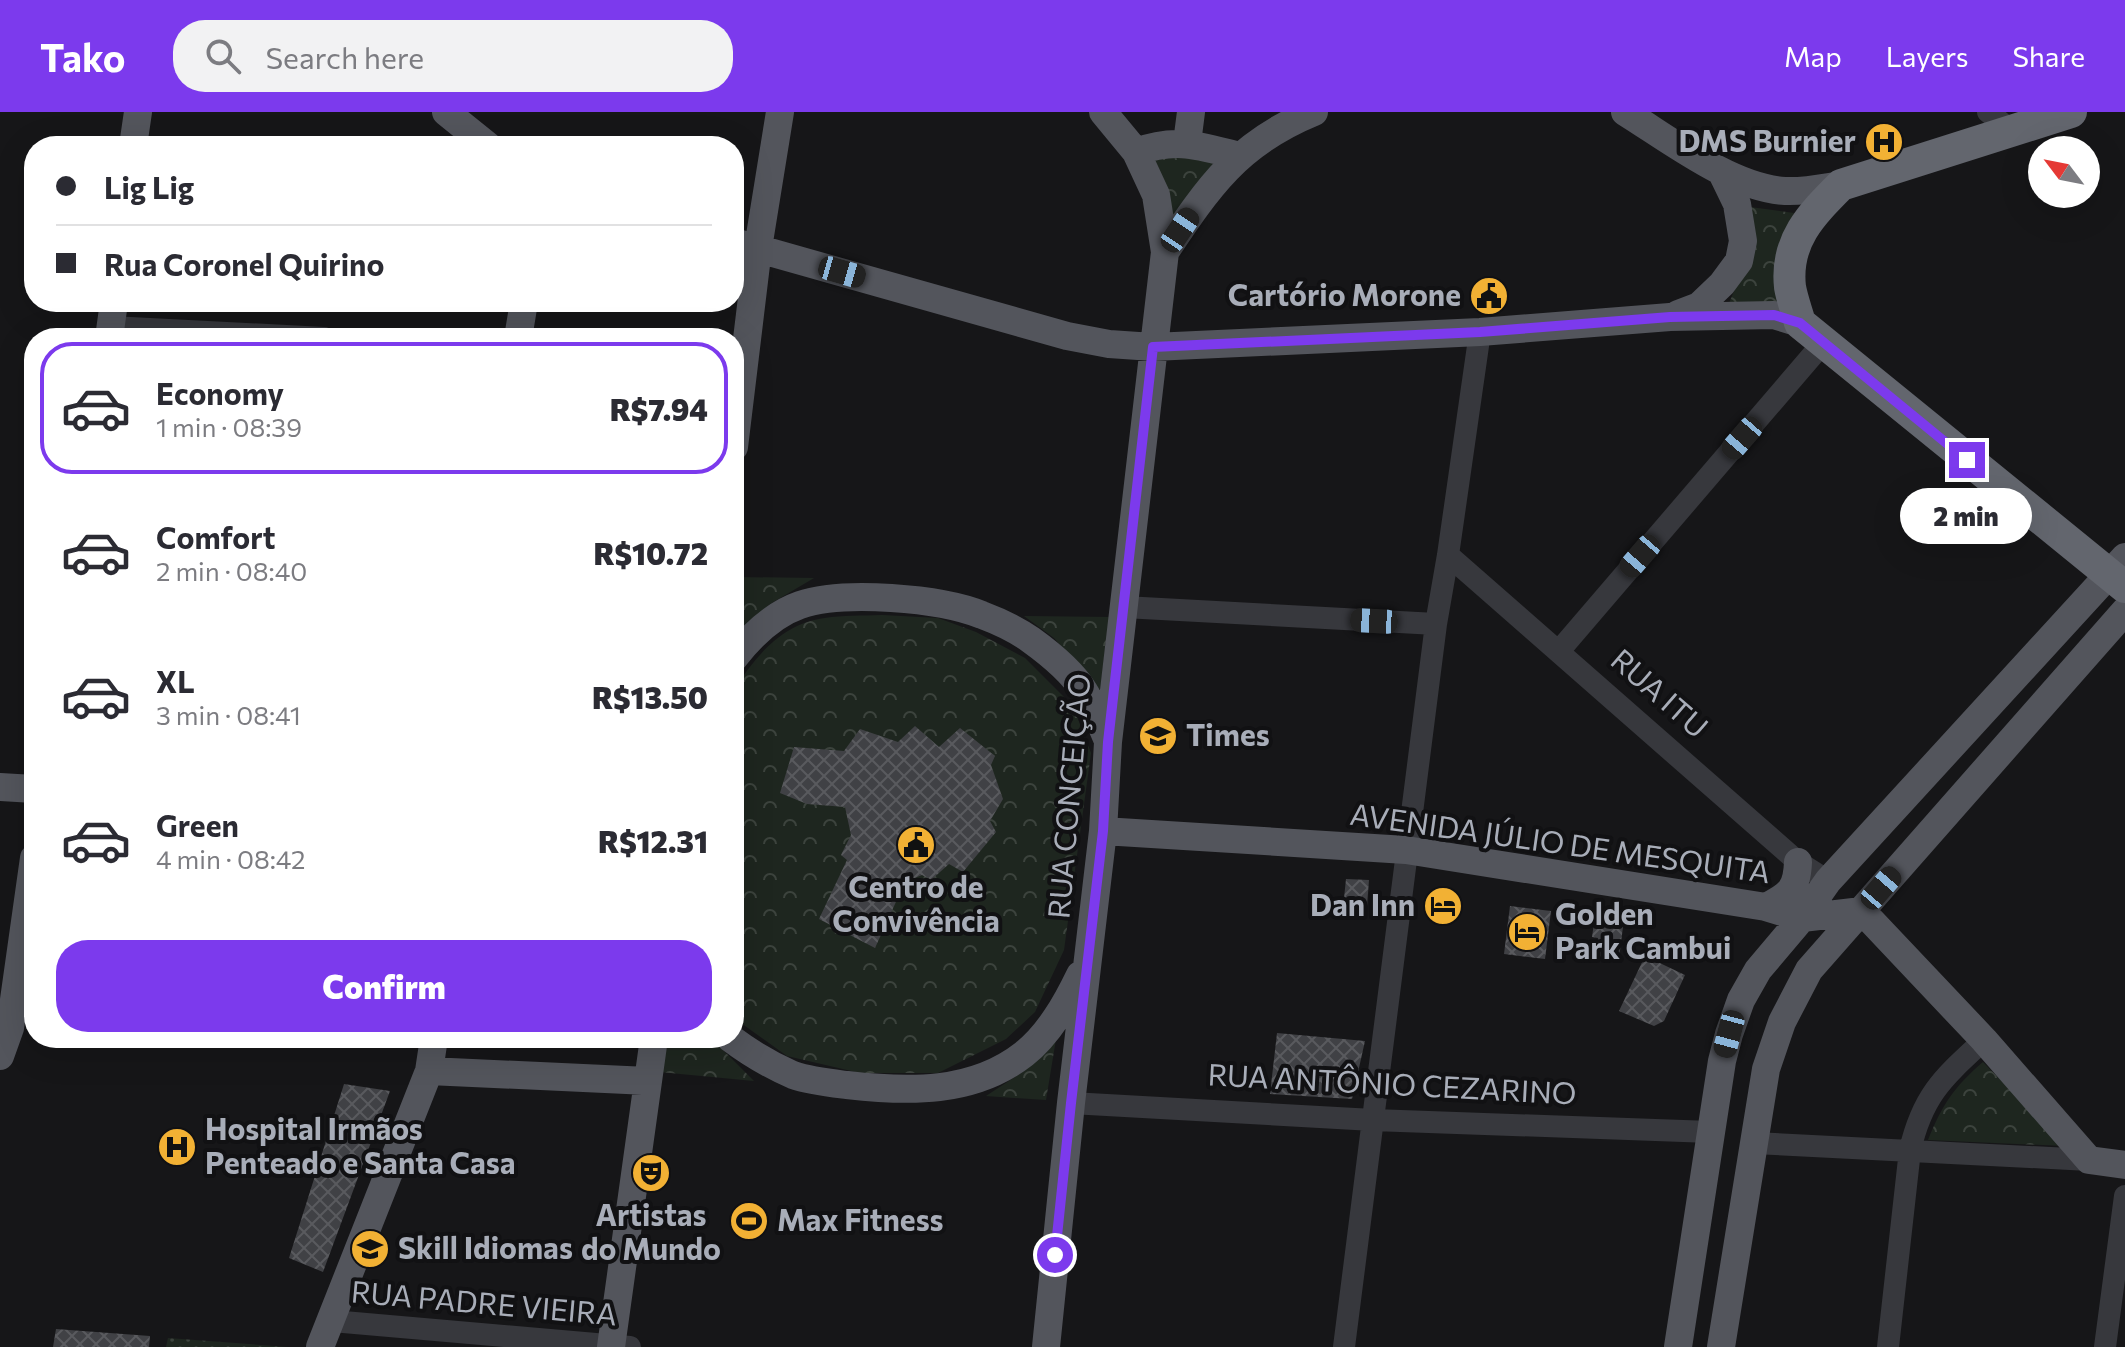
<!DOCTYPE html>
<meta charset="utf-8">
<style>
:root{--surface:#fff;--page:#f2f2f3;--text:#2b2b33;--muted:#7c7c81;--line:#e1e1e2;--accent:#7c3aed}
body{margin:0;font-family:Commissioner,sans-serif;background:var(--page);color:var(--text);height:100vh;display:flex;flex-direction:column;font-size:30px;white-space:nowrap}
*{box-sizing:border-box;margin:0}
p{font-size:26px;color:var(--muted)}
.icon{flex:none;width:44px;height:44px;fill:none;stroke:currentColor;stroke-width:2;stroke-linecap:round;stroke-linejoin:round}
.map{position:relative;flex:1;overflow:hidden}
.details{position:absolute;left:24px;top:216px;width:720px;height:720px;display:flex;flex-direction:column;background:var(--surface);border-radius:32px;box-shadow:0 8px 32px #0002}
.details>*{flex:none}
.guide{position:absolute;left:24px;top:24px;width:720px;height:176px;border-radius:32px;box-shadow:0 8px 32px #0002;display:grid;align-content:center;height:176px;padding:0 32px;background:var(--surface)}
.needle{width:52px;rotate:302deg}
.controls{position:absolute;left:2028px;top:24px;display:grid;gap:16px}
.controls a{display:grid;place-items:center;width:72px;height:72px;border-radius:50%;background:var(--surface);box-shadow:0 8px 32px #0002;font-size:40px}
.end{position:absolute;width:36px;height:36px;margin:-18px;border:10px solid #7c3aed;background:#fff;box-shadow:0 0 0 4px #fff}
.from{border-radius:50%}
.bubble{position:absolute;height:56px;border-radius:28px;background:var(--surface);box-shadow:0 8px 32px #0002;font-size:26px;font-weight:800;line-height:56px;text-align:center}
.car{position:absolute;width:24px;height:48px;margin:-24px -12px;border-radius:10px;box-shadow:0 0 6px 2px #0007;background:linear-gradient(#222 24%,#8ab4d8 0 40%,#222 0 76%,#8ab4d8 0 86%,#222 0)}
.guide b{display:flex;align-items:center;gap:28px;height:76px;font-size:30px}
.guide b+b{border-top:2px solid var(--line)}
.guide i{width:20px;height:20px;background:var(--text)}
ul{padding:14px 0 0;list-style:none}
li{display:flex;align-items:center;gap:24px;height:132px;margin:0 16px 12px;padding:0 16px;border:4px solid transparent;border-radius:32px}
li div{flex:1}
li b{display:block;font-size:30px}
li em{font-style:normal;font-weight:800}
li.current{border-color:var(--accent)}
li>.icon{width:72px;height:72px;stroke-width:1.5}
.cta{display:flex;gap:16px;margin-top:auto;padding:16px 32px}
.cta a{flex:1;height:92px;border-radius:32px;background:var(--accent);color:#fff;font-size:32px;font-weight:800;line-height:92px;text-align:center}
header{display:flex;align-items:center;gap:48px;box-sizing:border-box;height:112px;padding:0 40px;background:var(--accent);color:#fff}
header strong{font-size:38px}
nav{display:flex;gap:44px;margin-inline-start:auto;font-size:28px}
.search{width:560px;height:72px;background:var(--page);display:flex;align-items:center;gap:20px;box-sizing:border-box;padding:0 28px;border-radius:32px;color:var(--muted);font-size:30px}
.map>svg:first-child{display:block}
.park{fill:url(#park-crowns)}
.garden{fill:url(#garden-dots)}
.building{fill:url(#building-cross-hatch)}
.lines{fill:none;stroke-linecap:round;stroke-linejoin:round}
.minor{stroke:#37383d;stroke-width:22}
.major{stroke:#53555c;stroke-width:28}
.highway{stroke:#63666e;stroke-width:32}
.route{stroke:#7c3aed;stroke-width:10}
.labels{text-anchor:middle;stroke-width:8;stroke-linejoin:round;paint-order:stroke}
.poi-label{font-size:30px;font-weight:bold;fill:#a8adb8;stroke:#111113;text-anchor:start}
.street-label{font-size:30px;fill:#a8adb8;stroke:#111113}
</style>
<header>
<strong>Tako</strong>
<div class="search"><svg class="icon" aria-label="search" viewBox="0 0 24 24"><circle cx="10" cy="10" r="6"/><path d="M15 15l6 6"/></svg>Search here</div>
<nav><a>Map</a><a>Layers</a><a>Share</a></nav>
</header>
<div class="map">
<svg width="2125" height="1235" viewBox="0 0 2125 1235">
<defs>
<pattern id="park-crowns" width="20" height="18" patternUnits="userSpaceOnUse" patternTransform="scale(2)"><rect width="20" height="18" fill="#1e261f"/><path d="M2 6a3 3 0 1 1 6 0M12 15a3 3 0 1 1 6 0" fill="none" stroke="#3c433d"/></pattern>
<pattern id="garden-dots" width="8" height="8" patternUnits="userSpaceOnUse" patternTransform="scale(2)"><rect width="8" height="8" fill="#1e261f"/><path d="M2 2h.1M6 6h.1" fill="none" stroke="#3c433d" stroke-width="1.8" stroke-linecap="round"/></pattern>
<pattern id="building-cross-hatch" width="8" height="8" patternUnits="userSpaceOnUse" patternTransform="scale(2)"><rect width="8" height="8" fill="#404145"/><path d="M0 0l8 8M0 8l8-8" fill="none" stroke="#595a5e"/></pattern>
</defs>
<rect width="100%" height="100%" fill="#161618"/>
<path class="park" d="M1160,41L1220,49L1171,114L1149,46Z
M1750,95L1794,101L1782,144L1785,195L1727,196L1751,138Z
M734,465L814,466L770,492L734,523Z
M882,503L938,506L976,520L1025,546L1073,594L1091,641L1064,838L1035,900L1006,927L938,961H860L787,944L734,906V578C755,544 783,511 825,506C843,503 863,504 882,503Z
M1024,504L1109,505L1100,578L1054,526Z
M656,926H711L754,969L649,959Z
M1056,927L1046,988L986,984L1027,957Z
M1983,950L2065,1034L1928,1028C1942,993 1954,975 1983,950Z"/>
<path class="garden" d="M168,1226L288,1235H166Z"/>
<path class="building" d="M915,614L939,635L960,616L995,644L991,653L1003,687L990,709L996,720L963,760L949,752L931,768L922,763L905,770L875,836L819,807L847,748L841,743L851,723L845,695L807,692L780,681L794,635L844,639L860,617L898,630Z
M1346,767L1369,768L1366,807L1342,805Z
M1510,794L1551,799L1545,847L1504,842Z
M1595,804L1624,807L1619,846L1596,844L1598,826L1592,825Z
M1645,844L1685,863L1664,909L1654,914L1619,899Z
M1277,921L1365,929L1352,987L1270,982Z
M344,972L390,979L323,1160L289,1146Z
M56,1217L150,1224L149,1235H53Z"/>
<g class="lines">
<path class="minor" d="M1988,0L2012,19
M111,215L324,226
M1448,443L1798,750L1828,769
M1124,495L1436,512
M1559,539L1823,231
M1071,991L1373,1008L1711,1020
M1754,1031L2089,1048
M332,1209L630,1235
M1344,1235L1436,512L1448,443L1480,220
M1888,1235L1910,1038C1923,982 1944,965 1984,928
M2105,1235L2125,1084"/>
<path class="major" d="M446,0L488,34
M1625,0C1670,28 1732,76 1785,79C1804,80 1822,76 1841,73
M1187,31L1191,0
M133,34L138,0
M1136,40C1177,25 1199,34 1240,44
M734,130L1067,224L1109,232L1153,235L1480,220L1670,205L1774,203L1800,211
M1165,140C1209,74 1238,31 1314,0
M1678,202L1699,194L1722,172L1739,149L1743,129L1737,92L1721,59
M109,226L114,190
M518,226L524,190
M734,335L758,136L780,0
M734,546C751,524 774,502 800,493C843,478 940,486 982,503C998,509 1017,518 1031,528C1049,541 1072,560 1084,579C1094,595 1101,612 1108,629
M0,675L34,677
M1103,719L1406,738L1766,795L1802,806L1862,799
M1766,795C1790,783 1797,777 1798,750
M1862,799L1984,928L2089,1048L2125,1053
M730,926C750,941 770,953 793,963C810,969 830,971 847,973C908,980 973,982 1024,942C1049,922 1066,892 1080,863
M0,944L10,916L34,746
M429,959L648,969
M320,1235L429,959L434,926
M611,1235L654,926
M1046,1235L1071,991L1103,719L1108,630L1165,140L1156,83L1136,40L1103,0
M1678,1235L1722,949L1729,922L1741,888L1758,858L1802,806L1828,769L2125,445
M1721,1235L1766,957L1782,910L1809,858L2125,499"/>
<path class="highway" d="M2071,0L1841,73C1811,103 1785,129 1790,175C1792,187 1797,200 1800,211L2125,475"/>
</g>
<g class="lines">
<path class="route" d="M1055,1143L1071,991L1103,719L1108,630L1153,235L1480,220L1670,205L1774,203L1800,211L1967,348"/>
</g>
<defs>
<symbol id="hospital-disc" viewBox="-11 -11 22 22"><circle r="9.5" fill="#f2b134" stroke="#111113"/><path d="M-5-5h3v3.5h4V-5h3V5h-3V1.5h-4V5h-3Z" fill="#111"/></symbol>
<symbol id="civic-disc" viewBox="-11 -11 22 22"><circle r="9.5" fill="#f2b134" stroke="#111113"/><path d="M-.6-6.5H3V-4.5H.6V-3L4-1V1h2V6H-6V1h2V-1L-.6-3ZM-1.2 2.5V6h2.4V2.5Z" fill="#111"/></symbol>
<symbol id="school-disc" viewBox="-11 -11 22 22"><circle r="9.5" fill="#f2b134" stroke="#111113"/><path d="M0-5L7-2L0 1L-7-2ZM-4 1L0 2.5L4 1V4Q0 6-4 4Z" fill="#111"/></symbol>
<symbol id="hotel-disc" viewBox="-11 -11 22 22"><circle r="9.5" fill="#f2b134" stroke="#111113"/><path d="M-6-4.5h1.5V1H6V5H4.5V3h-9V5H-6ZM-4 0a1.8 1.8 0 1 1 3.6 0ZM.5 0V-2.5h3Q6-2.5 6 0Z" fill="#111"/></symbol>
<symbol id="theatre-disc" viewBox="-11 -11 22 22"><circle r="9.5" fill="#f2b134" stroke="#111113"/><path d="M-5-5.5Q0-4 5-5.5V0Q5 5 0 6Q-5 5-5 0ZM-3.3-2.5H-1v1.5H-3.3ZM1-2.5H3.3v1.5H1ZM-2.8 1Q0 5.5 2.8 1Z" fill="#111"/></symbol>
<symbol id="stadium-disc" viewBox="-11 -11 22 22"><circle r="9.5" fill="#f2b134" stroke="#111113"/><path d="M0-5a6.5 5 0 1 0 0 10a6.5 5 0 1 0 0-10ZM-3.5-1.8h7v3.6h-7Z" fill="#111"/></symbol>
</defs>
<g fill-rule="evenodd">
<use href="#hospital-disc" x="1862" y="8" width="44" height="44"/>
<use href="#civic-disc" x="1467" y="162" width="44" height="44"/>
<use href="#school-disc" x="1136" y="602" width="44" height="44"/>
<use href="#civic-disc" x="894" y="711" width="44" height="44"/>
<use href="#hotel-disc" x="1421" y="772" width="44" height="44"/>
<use href="#hotel-disc" x="1505" y="798" width="44" height="44"/>
<use href="#hospital-disc" x="155" y="1013" width="44" height="44"/>
<use href="#theatre-disc" x="629" y="1039" width="44" height="44"/>
<use href="#stadium-disc" x="727" y="1087" width="44" height="44"/>
<use href="#school-disc" x="348" y="1115" width="44" height="44"/>
</g>
<g class="labels">
<g class="poi-label">
<text x="1856" y="40" text-anchor="end">DMS Burnier</text>
<text x="1461" y="194" text-anchor="end">Cartório Morone</text>
<text x="1186" y="634">Times</text>
<text x="916" y="786" text-anchor="middle">Centro de<tspan x="916" dy="34">Convivência</tspan></text>
<text x="1415" y="804" text-anchor="end">Dan Inn</text>
<text x="1555" y="813">Golden<tspan x="1555" dy="34">Park Cambui</tspan></text>
<text x="205" y="1028">Hospital Irmãos<tspan x="205" dy="34">Penteado e Santa Casa</tspan></text>
<text x="651" y="1114" text-anchor="middle">Artistas<tspan x="651" dy="34">do Mundo</tspan></text>
<text x="777" y="1119">Max Fitness</text>
<text x="398" y="1147">Skill Idiomas</text>
</g>
<g class="street-label">
<text transform="translate(1659 582) rotate(41)" y="10">RUA ITU</text>
<text transform="translate(1070 684) rotate(-85)" y="10">RUA CONCEIÇÃO</text>
<text transform="translate(1560 732) rotate(8)" y="10">AVENIDA JÚLIO DE MESQUITA</text>
<text transform="translate(1392 973) rotate(3)" y="10">RUA ANTÔNIO CEZARINO</text>
<text transform="translate(484 1192) rotate(5)" y="10">RUA PADRE VIEIRA</text>
</g>
</g>
</svg>
<div class="controls">
<a><svg class="needle" viewBox="-14 -14 28 28"><path d="M0-13l5 13h-10z" fill="#e53935"/><path d="M0 13l5-13h-10z" fill="#7c7c81"/></svg></a>
</div>
<i class="end from" style="left:1055px;top:1143px"></i>
<i class="end" style="left:1967px;top:348px"></i>
<div class="bubble" style="left:1900px;top:376px;width:132px">2 min</div>
<i class="car" style="left:1180px;top:118px;rotate:34deg"></i>
<i class="car" style="left:842px;top:160px;rotate:106deg"></i>
<i class="car" style="left:1742px;top:326px;rotate:221deg"></i>
<i class="car" style="left:1640px;top:444px;rotate:221deg"></i>
<i class="car" style="left:1374px;top:509px;rotate:273deg"></i>
<i class="car" style="left:1881px;top:776px;rotate:41deg"></i>
<i class="car" style="left:1729px;top:922px;rotate:195deg"></i>
<div class="guide">
<b><i class="from"></i>Lig Lig</b>
<b><i></i>Rua Coronel Quirino</b>
</div>
<section class="details">
<ul>
<li class="current"><svg class="icon" aria-label="car" viewBox="0 0 24 24"><path d="M5 17H2v-5l4-1 3-4h7l3 4 3 1v5h-3M9 17h6M6 11h13"/><circle cx="7" cy="17" r="2"/><circle cx="17" cy="17" r="2"/></svg><div><b>Economy</b><p>1 min · 08:39</p></div><em>R$7.94</em></li>
<li><svg class="icon" aria-label="car" viewBox="0 0 24 24"><path d="M5 17H2v-5l4-1 3-4h7l3 4 3 1v5h-3M9 17h6M6 11h13"/><circle cx="7" cy="17" r="2"/><circle cx="17" cy="17" r="2"/></svg><div><b>Comfort</b><p>2 min · 08:40</p></div><em>R$10.72</em></li>
<li><svg class="icon" aria-label="car" viewBox="0 0 24 24"><path d="M5 17H2v-5l4-1 3-4h7l3 4 3 1v5h-3M9 17h6M6 11h13"/><circle cx="7" cy="17" r="2"/><circle cx="17" cy="17" r="2"/></svg><div><b>XL</b><p>3 min · 08:41</p></div><em>R$13.50</em></li>
<li><svg class="icon" aria-label="car" viewBox="0 0 24 24"><path d="M5 17H2v-5l4-1 3-4h7l3 4 3 1v5h-3M9 17h6M6 11h13"/><circle cx="7" cy="17" r="2"/><circle cx="17" cy="17" r="2"/></svg><div><b>Green</b><p>4 min · 08:42</p></div><em>R$12.31</em></li>
</ul>
<div class="cta"><a>Confirm</a></div>
</section>
</div>
